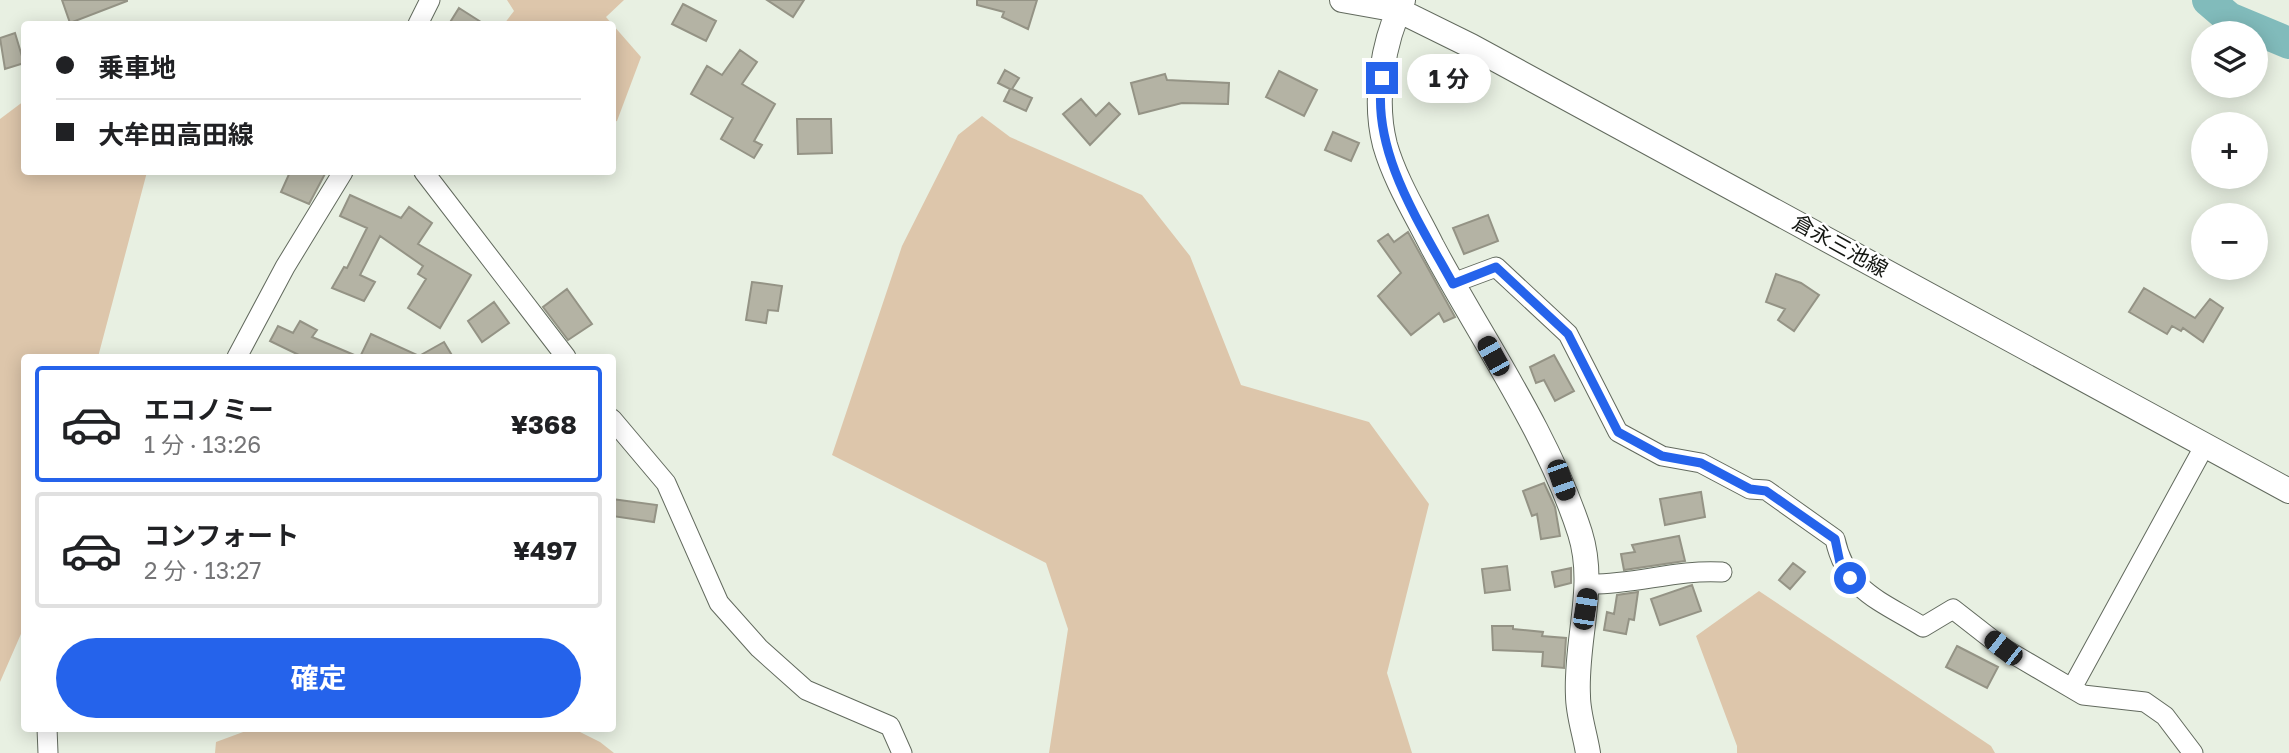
<!DOCTYPE html>
<html lang="ja">
<meta charset="utf-8">
<style>
:root{--surface:#fff;--page:#f6f6f6;--text:#202124;--muted:#757577;--line:#e0e0e0;--accent:#2563eb}
body{margin:0;font-family:"Golos Text","Noto Sans JP",sans-serif;background:var(--page);color:var(--text);height:100vh;display:flex;flex-direction:column;font-size:26px;white-space:nowrap}
*{box-sizing:border-box;margin:0}
p{font-size:23px;color:var(--muted)}
.icon{flex:none;width:38px;height:38px;fill:none;stroke:currentColor;stroke-width:2;stroke-linecap:round;stroke-linejoin:round}
.map{position:relative;flex:1;overflow:hidden}
.side{position:absolute;left:21px;top:354px;width:595px;height:378px;display:flex;flex-direction:column;background:var(--surface);border-radius:7px;box-shadow:0 4px 18px #0003}
.side>*{flex:none}
.banner{position:absolute;left:21px;top:21px;width:595px;height:154px;border-radius:7px;box-shadow:0 4px 18px #0003;display:grid;align-content:center;height:154px;padding:0 35px;background:var(--surface)}
.tools{position:absolute;left:2191px;top:21px;display:grid;gap:14px}
.tools a{display:grid;place-items:center;width:77px;height:77px;border-radius:50%;background:var(--surface);box-shadow:0 4px 18px #0003;font-size:35px}
.end{position:absolute;width:32px;height:32px;margin:-16px;border:9px solid #2563eb;background:#fff;box-shadow:0 0 0 4px #fff}
.from{border-radius:50%}
.bubble{position:absolute;height:49px;border-radius:24px;background:var(--surface);box-shadow:0 4px 18px #0003;font-size:23px;font-weight:700;line-height:49px;text-align:center}
.car{position:absolute;width:21px;height:42px;margin:-21px -10px;border-radius:9px;box-shadow:0 0 5px 2px #0007;background:linear-gradient(#222 24%,#8ab4d8 0 40%,#222 0 76%,#8ab4d8 0 86%,#222 0)}
.banner b{display:flex;align-items:center;gap:24px;height:66px;font-size:26px}
.banner b+b{border-top:2px solid var(--line)}
.banner i{width:18px;height:18px;background:var(--text)}
ul{padding:12px 0 0;list-style:none}
li{display:flex;align-items:center;gap:21px;height:116px;margin:0 14px 10px;padding:0 21px;border:4px solid var(--line);border-radius:7px}
li div{flex:1}
li b{display:block;font-size:26px}
li em{font-style:normal;font-weight:700}
li.on{border-color:var(--accent)}
li>.icon{width:63px;height:63px;stroke-width:1.5}
.cta{display:flex;gap:14px;margin-top:auto;padding:14px 35px}
.cta a{flex:1;height:80px;border-radius:42px;background:var(--accent);color:#fff;font-size:28px;font-weight:700;line-height:80px;text-align:center}
.map>svg:first-child{display:block}
.green{fill:#ddc6ab}
.lines{fill:none;stroke-linecap:round;stroke-linejoin:round}
.river{stroke:#81bbbb;stroke-width:32}
.building{fill:#b4b3a4;stroke:#949385;stroke-width:2}
.minor-casing{stroke:#626a5e;stroke-width:21}
.major-casing{stroke:#626a5e;stroke-width:26}
.minor{stroke:#fff;stroke-width:19}
.major{stroke:#fff;stroke-width:24}
.route{stroke:#2563eb;stroke-width:9}
.labels{text-anchor:middle;stroke-width:5;stroke-linejoin:round;paint-order:stroke}
.street-label{font-size:21px;fill:#131611;stroke:#fff}
</style>
<div class="map">
<svg width="2289" height="753" viewBox="0 0 2289 753">
<rect width="100%" height="100%" fill="#e8f0e2"/>
<path class="green" d="M507,0H624L606,17L641,57L617,121L613,122L612,24H504L514,11Z
M24,101V172H147L98,357H24V627L0,682V119Z
M982,116L1010,137L1142,195L1190,256L1241,385L1369,422L1429,504L1387,673L1412,753H1049L1068,629L1046,563L832,455L902,246L958,135Z
M1759,591L1991,746L1995,753H1737V746L1696,636Z
M254,728H572L600,742L614,753H215L216,742Z"/>
<g class="lines">
<path class="river" d="M2208,0L2229,18L2289,43"/>
</g>
<path class="building" d="M62,0H127V1L70,23Z
M767,0H804L793,17Z
M977,0H1037L1028,29L1002,17L1004,12L977,5Z
M683,4L716,21L706,41L672,24Z
M459,8L484,24H449Z
M15,33L24,63L5,69L0,38Z
M740,50L757,62L742,84L775,104L754,141L762,145L754,158L721,139L733,118L691,94L707,66L722,75Z
M1005,70L1019,78L1012,89L1032,98L1026,111L1004,101L1010,89L998,83Z
M1279,71L1317,90L1304,116L1266,97Z
M1165,74L1167,80L1229,83L1228,104L1182,103L1139,114L1131,83Z
M1081,99L1096,116L1109,103L1120,114L1090,145L1063,114Z
M797,119H831L832,153L798,154Z
M1333,132L1359,143L1351,161L1325,150Z
M290,172H326L309,204L281,192Z
M350,195L401,218L409,207L432,223L418,244L471,275L440,328L408,308L426,279L418,274L423,266L380,236L360,275L375,282L364,301L332,288L344,267L347,268L367,228L340,216Z
M1488,215L1498,241L1464,254L1453,228Z
M1408,232L1455,317L1444,322L1439,313L1411,335L1378,296L1401,273L1378,241L1388,234L1394,242Z
M1776,274L1801,283L1819,295L1794,331L1778,320L1785,309L1766,302Z
M752,282L782,286L778,311L768,310L766,323L746,320Z
M2144,288L2195,318L2210,299L2223,308L2203,342L2183,328L2181,331L2172,326L2167,334L2129,312Z
M567,289L592,324L568,340L543,307Z
M494,302L509,323L482,342L468,321Z
M300,321L317,330L312,337L359,357H303L270,341L278,326L293,333Z
M371,334L419,356L444,342L453,357H360Z
M1554,355L1574,391L1555,401L1544,380L1536,383L1530,367Z
M1544,483L1555,507L1560,536L1541,539L1537,514L1532,516L1523,491Z
M1701,492L1705,517L1665,525L1660,499Z
M612,499L657,505L654,522L612,516Z
M1679,536L1685,561L1624,570L1621,554L1635,552L1632,545Z
M1793,563L1805,572L1790,589L1779,580Z
M1507,566L1510,590L1485,593L1482,569Z
M1571,568V583L1555,587L1552,572Z
M1692,585L1701,611L1660,625L1651,599Z
M1638,592L1634,620L1629,619L1626,634L1604,630L1607,612L1614,614L1617,595Z
M1492,626H1513V629L1543,632L1542,636L1566,638L1564,668L1542,666L1543,652L1493,650Z
M1957,646L1998,667L1987,688L1946,667Z"/>
<g class="lines">
<defs>
<path id="minor" d="M418,24L430,0
M424,172L566,357
M1453,283L1496,267L1568,334L1618,432L1662,456L1701,463L1750,489L1766,490L1835,539C1846,591 1881,601 1923,627L1953,609L2003,648L2083,695L2145,702L2165,716L2193,753
M237,357L285,267L343,172
M612,419L666,483L719,603L759,648L806,690L890,726L902,753
M1589,584C1634,585 1677,569 1722,572
M2072,688L2205,445
M47,728L48,753"/>
<path id="major" d="M1342,0L1398,10L1471,46L2289,491
M1403,0C1383,42 1373,99 1385,145C1395,180 1416,214 1432,246C1482,340 1547,431 1580,533C1597,587 1575,640 1578,696C1578,714 1585,734 1588,753"/>
</defs>
<use href="#minor" class="minor-casing"/>
<use href="#major" class="major-casing"/>
<use href="#minor" class="minor"/>
<use href="#major" class="major"/>
</g>
<g class="lines">
<path class="route" d="M1382,78C1371,151 1419,222 1453,284L1496,267L1568,334L1618,432L1662,456L1701,463L1750,489L1766,491L1835,539L1840,563L1850,578"/>
</g>
<g class="labels">
<g class="street-label">
<text transform="translate(1840 246) rotate(29)" y="7">倉永三池線</text>
</g>
</g>
</svg>
<div class="tools">
<a><svg class="icon" aria-label="layers" viewBox="0 0 24 24"><path d="M12 4l9 5-9 5-9-5zM3 14l9 5 9-5"/></svg></a>
<a>+</a>
<a>−</a>
</div>
<i class="end from" style="left:1850px;top:578px"></i>
<i class="end" style="left:1382px;top:78px"></i>
<div class="bubble" style="left:1407px;top:54px;width:84px">1 分</div>
<i class="car" style="left:1493px;top:356px;rotate:331deg"></i>
<i class="car" style="left:1561px;top:480px;rotate:161deg"></i>
<i class="car" style="left:1585px;top:609px;rotate:9deg"></i>
<i class="car" style="left:2003px;top:648px;rotate:308deg"></i>
<div class="banner">
<b><i class="from"></i>乗車地</b>
<b><i></i>大牟田高田線</b>
</div>
<section class="side">
<ul>
<li class="on"><svg class="icon" aria-label="car" viewBox="0 0 24 24"><path d="M5 17H2v-5l4-1 3-4h7l3 4 3 1v5h-3M9 17h6M6 11h13"/><circle cx="7" cy="17" r="2"/><circle cx="17" cy="17" r="2"/></svg><div><b>エコノミー</b><p>1 分 · 13:26</p></div><em>¥368</em></li>
<li><svg class="icon" aria-label="car" viewBox="0 0 24 24"><path d="M5 17H2v-5l4-1 3-4h7l3 4 3 1v5h-3M9 17h6M6 11h13"/><circle cx="7" cy="17" r="2"/><circle cx="17" cy="17" r="2"/></svg><div><b>コンフォート</b><p>2 分 · 13:27</p></div><em>¥497</em></li>
</ul>
<div class="cta"><a>確定</a></div>
</section>
</div>
